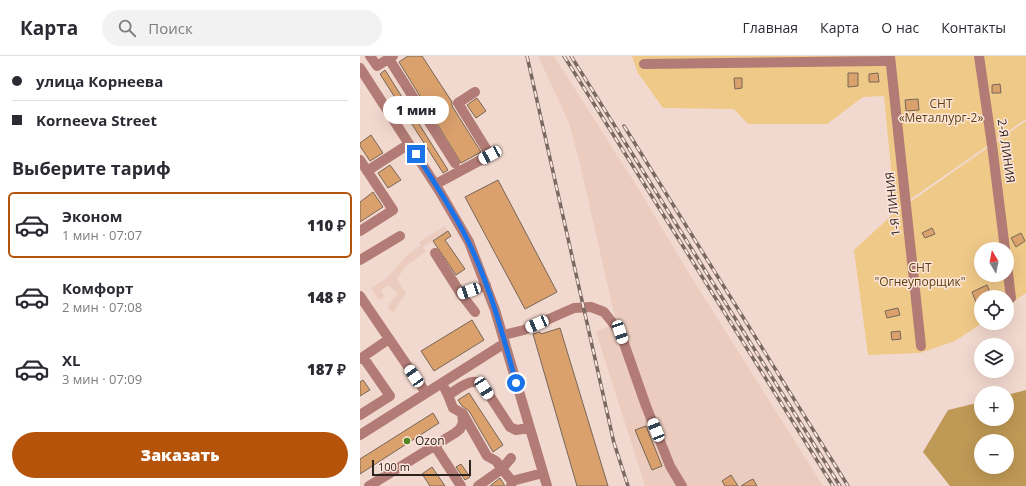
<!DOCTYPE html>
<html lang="ru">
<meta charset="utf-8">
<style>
:root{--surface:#fff;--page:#f2f2f3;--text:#2b2b33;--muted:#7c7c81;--line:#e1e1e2;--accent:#b45309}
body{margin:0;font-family:"Open Sans",sans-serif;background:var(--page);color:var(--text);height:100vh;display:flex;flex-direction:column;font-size:15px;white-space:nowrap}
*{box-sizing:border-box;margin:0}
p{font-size:13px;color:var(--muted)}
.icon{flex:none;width:22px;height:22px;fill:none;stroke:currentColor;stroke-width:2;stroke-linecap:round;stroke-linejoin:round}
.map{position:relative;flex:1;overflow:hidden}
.details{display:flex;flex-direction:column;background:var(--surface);width:360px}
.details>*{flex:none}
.banner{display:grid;align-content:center;height:88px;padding:0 12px;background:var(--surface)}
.needle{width:26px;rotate:350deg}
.buttons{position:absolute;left:614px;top:186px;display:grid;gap:8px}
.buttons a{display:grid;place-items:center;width:40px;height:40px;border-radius:50%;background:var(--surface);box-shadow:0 4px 16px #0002;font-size:20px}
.scale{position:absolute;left:12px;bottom:10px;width:99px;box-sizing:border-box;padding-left:4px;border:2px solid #2d2420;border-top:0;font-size:11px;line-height:14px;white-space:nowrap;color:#2d2420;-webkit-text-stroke:3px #ffe6dc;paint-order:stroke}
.end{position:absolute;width:18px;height:18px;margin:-9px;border:5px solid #1a73e8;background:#fff;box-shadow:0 0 0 2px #fff}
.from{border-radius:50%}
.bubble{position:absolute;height:28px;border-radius:14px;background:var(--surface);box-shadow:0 4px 16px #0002;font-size:13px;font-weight:800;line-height:28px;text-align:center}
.car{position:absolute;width:12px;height:24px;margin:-12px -6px;border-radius:5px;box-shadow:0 0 3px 1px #0007;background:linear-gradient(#fff 24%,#345 0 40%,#fff 0 76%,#345 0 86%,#fff 0)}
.banner b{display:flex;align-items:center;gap:14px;height:38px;font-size:15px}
.banner b+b{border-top:1px solid var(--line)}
.banner i{width:10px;height:10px;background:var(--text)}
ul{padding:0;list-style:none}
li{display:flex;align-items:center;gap:12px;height:66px;margin:0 8px 6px;padding:0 4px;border:2px solid transparent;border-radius:6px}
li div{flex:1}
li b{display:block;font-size:15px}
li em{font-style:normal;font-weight:800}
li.on{border-color:var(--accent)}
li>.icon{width:36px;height:36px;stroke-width:1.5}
h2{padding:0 12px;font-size:18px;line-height:48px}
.primary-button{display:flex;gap:8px;margin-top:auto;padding:8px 12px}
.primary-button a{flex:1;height:46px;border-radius:24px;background:var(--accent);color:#fff;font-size:16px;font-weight:800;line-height:46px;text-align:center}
header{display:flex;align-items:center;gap:24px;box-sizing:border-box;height:56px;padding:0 20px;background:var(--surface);border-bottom:1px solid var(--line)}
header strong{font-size:19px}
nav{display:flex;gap:22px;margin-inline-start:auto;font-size:14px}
.search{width:280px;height:36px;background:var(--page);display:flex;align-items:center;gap:10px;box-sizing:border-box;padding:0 14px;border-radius:22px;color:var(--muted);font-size:15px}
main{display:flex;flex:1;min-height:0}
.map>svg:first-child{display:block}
.built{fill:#ebccbf}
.green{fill:#efc988;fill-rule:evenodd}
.forest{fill:#bf9956;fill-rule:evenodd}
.building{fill:#daa16d;stroke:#776658}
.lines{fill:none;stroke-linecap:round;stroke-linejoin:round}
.minor{stroke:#b27b75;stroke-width:10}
.rail-casing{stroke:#796963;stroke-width:3.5}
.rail{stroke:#ffe6dc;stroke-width:2;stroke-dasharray:6;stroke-linecap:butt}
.route{stroke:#1a73e8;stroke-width:5}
.poi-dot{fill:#4f8721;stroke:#ffe6dc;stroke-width:1.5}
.labels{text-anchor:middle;stroke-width:3;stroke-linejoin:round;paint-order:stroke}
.park-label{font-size:12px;fill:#5b410b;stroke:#ffe6dc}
.street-label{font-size:12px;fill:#2d2420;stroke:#ffe6dc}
.poi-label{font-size:12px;fill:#2d2420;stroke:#ffe6dc;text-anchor:start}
</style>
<header>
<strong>Карта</strong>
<div class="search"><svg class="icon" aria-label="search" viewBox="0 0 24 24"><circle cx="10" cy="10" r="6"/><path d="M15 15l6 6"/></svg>Поиск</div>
<nav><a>Главная</a><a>Карта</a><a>О нас</a><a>Контакты</a></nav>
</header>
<main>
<section class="details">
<div class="banner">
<b><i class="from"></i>улица Корнеева</b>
<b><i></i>Korneeva Street</b>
</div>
<h2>Выберите тариф</h2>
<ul>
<li class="on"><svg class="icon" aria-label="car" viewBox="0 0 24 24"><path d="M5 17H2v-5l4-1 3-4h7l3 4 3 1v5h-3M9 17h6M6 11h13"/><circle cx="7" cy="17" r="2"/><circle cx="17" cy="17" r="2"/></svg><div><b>Эконом</b><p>1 мин · 07:07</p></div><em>110 ₽</em></li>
<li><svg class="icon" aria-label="car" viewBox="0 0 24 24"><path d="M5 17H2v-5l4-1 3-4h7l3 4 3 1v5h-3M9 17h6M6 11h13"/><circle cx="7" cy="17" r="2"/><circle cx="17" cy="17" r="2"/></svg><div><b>Комфорт</b><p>2 мин · 07:08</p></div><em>148 ₽</em></li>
<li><svg class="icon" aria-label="car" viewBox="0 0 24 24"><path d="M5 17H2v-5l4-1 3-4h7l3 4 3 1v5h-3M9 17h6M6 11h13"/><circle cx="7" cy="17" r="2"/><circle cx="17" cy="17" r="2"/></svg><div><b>XL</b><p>3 мин · 07:09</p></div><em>187 ₽</em></li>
</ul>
<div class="primary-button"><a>Заказать</a></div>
</section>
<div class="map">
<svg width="666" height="430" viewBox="0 0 666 430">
<rect width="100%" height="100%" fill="#f2d9cf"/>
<path class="built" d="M178,0H194L283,140L325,211L463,430H285L236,276L256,266L220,108L209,67Z
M85,170L88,175L63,191L66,195L45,211L37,223L46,237L33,257L27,251L38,237L28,229L21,234L25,241L19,244L11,232L27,222L47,199L61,189L59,186Z"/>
<path class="green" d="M272,0H666V63L535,154L524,40L503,41L467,68H388L374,53L303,52L278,17Z
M666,65V237L647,250V241H621V267H622L595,285L560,297L508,299L494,194L533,158ZM621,193H647V219H621Z"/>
<path class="forest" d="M666,334V430H590L563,396L588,354L621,346V363H647V339ZM621,385H647V411H621Z"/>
<path class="building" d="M48,0H62L92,46V50L121,96L101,107L39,6Z
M25,14L88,114L83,117L20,18Z
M488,17H498V30L488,31Z
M518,17L519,26H509V18Z
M374,22H382V32L375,33Z
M640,28L641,37H632V29Z
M117,42L126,55L116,62L107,49Z
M558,43L559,54L546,55L545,44Z
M11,79L23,97L10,105L0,90V87Z
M30,109L41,124L28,132L18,117Z
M138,124L197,236L165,253L105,141Z
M13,136L23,151L0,166V146Z
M572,172L575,178L565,182L562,177Z
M88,175L91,180L85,184L105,213L96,219L73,185Z
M661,177L665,185L656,191L651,182Z
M627,229L631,239L627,241H621V244L616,246L612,236Z
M538,252L540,259L527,262L525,255Z
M112,264L124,284L74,315L61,295Z
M200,272L248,430H217L199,368L173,278L180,276L181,278Z
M540,275L541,283L532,284L531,276Z
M3,324L10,334L0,340V326Z
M109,337L143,389L133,396L109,355L102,350L98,344Z
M73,357L79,367L0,418V403Z
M286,370L302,410L292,414L275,374Z
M101,408L110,421L105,424L96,411Z
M72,411L85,430H70L62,418Z
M371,419L378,430H365L362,425Z
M140,422L145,430H130Z
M393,423L397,430H381L389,425Z"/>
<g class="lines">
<path class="minor" d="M10,0L17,10L33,0
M530,0L561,290
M619,0L632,89L645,193
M29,3L95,107
M284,8L520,5L530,3
M0,12L80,136L109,186L135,254L187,430
M0,104L33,154L0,175
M7,115L49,88
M76,128L130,99L98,47L115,36
M75,197L101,238L126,229
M0,204L40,180
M647,209L651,242
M101,238L115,256
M0,240L66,337
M143,279L164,274L214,252L231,251L244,256L260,276L286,350L310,410L322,430
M0,303L29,283
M85,333L88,339C99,333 114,318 124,331L150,371L156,374L169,372
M103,358L127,400L136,405L142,413L118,430
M0,359L30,340L3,301
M0,379L145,287
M75,390L101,430
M151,402L142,413L152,425
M9,430L95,377L100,373L103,367L102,357L93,352L88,339
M151,430L152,425L183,417"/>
<defs>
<path id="rail" d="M167,0L254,387L268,430
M204,0L473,430
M211,0L480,430
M264,70L488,430"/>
</defs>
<use href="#rail" class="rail-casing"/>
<use href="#rail" class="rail"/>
</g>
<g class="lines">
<path class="route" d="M56,98C74,126 93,154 108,185C130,230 143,279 156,327"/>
</g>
<circle class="poi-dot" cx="47" cy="385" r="4"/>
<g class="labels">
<g class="park-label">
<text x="581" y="52">СНТ<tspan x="581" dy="14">«Металлург-2»</tspan></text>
<text x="560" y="216">СНТ<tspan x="560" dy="14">"Огнеупорщик"</tspan></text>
</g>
<g class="street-label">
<text transform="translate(646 95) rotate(82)" y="4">2-Я ЛИНИЯ</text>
<text transform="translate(533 148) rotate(-96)" y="4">1-Я ЛИНИЯ</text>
</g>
<g class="poi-label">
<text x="55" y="389">Ozon</text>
</g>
</g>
</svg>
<div class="buttons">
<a><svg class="needle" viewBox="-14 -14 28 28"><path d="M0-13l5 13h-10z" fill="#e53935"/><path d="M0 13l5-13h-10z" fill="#7c7c81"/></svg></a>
<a><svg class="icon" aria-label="locate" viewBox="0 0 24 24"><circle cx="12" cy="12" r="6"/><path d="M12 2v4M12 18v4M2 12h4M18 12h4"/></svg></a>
<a><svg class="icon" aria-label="layers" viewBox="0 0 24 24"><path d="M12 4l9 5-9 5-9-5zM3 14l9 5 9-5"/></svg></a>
<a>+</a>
<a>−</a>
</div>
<div class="scale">100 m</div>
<i class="end from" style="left:156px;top:327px"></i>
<i class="end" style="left:56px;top:98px"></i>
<div class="bubble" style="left:23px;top:40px;width:66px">1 мин</div>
<i class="car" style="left:130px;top:99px;rotate:242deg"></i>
<i class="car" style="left:109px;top:235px;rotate:251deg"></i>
<i class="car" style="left:177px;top:268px;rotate:247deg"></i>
<i class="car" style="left:260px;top:276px;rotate:161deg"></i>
<i class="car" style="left:54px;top:320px;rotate:326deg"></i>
<i class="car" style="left:124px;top:332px;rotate:147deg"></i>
<i class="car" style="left:296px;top:374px;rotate:338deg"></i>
</div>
</main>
